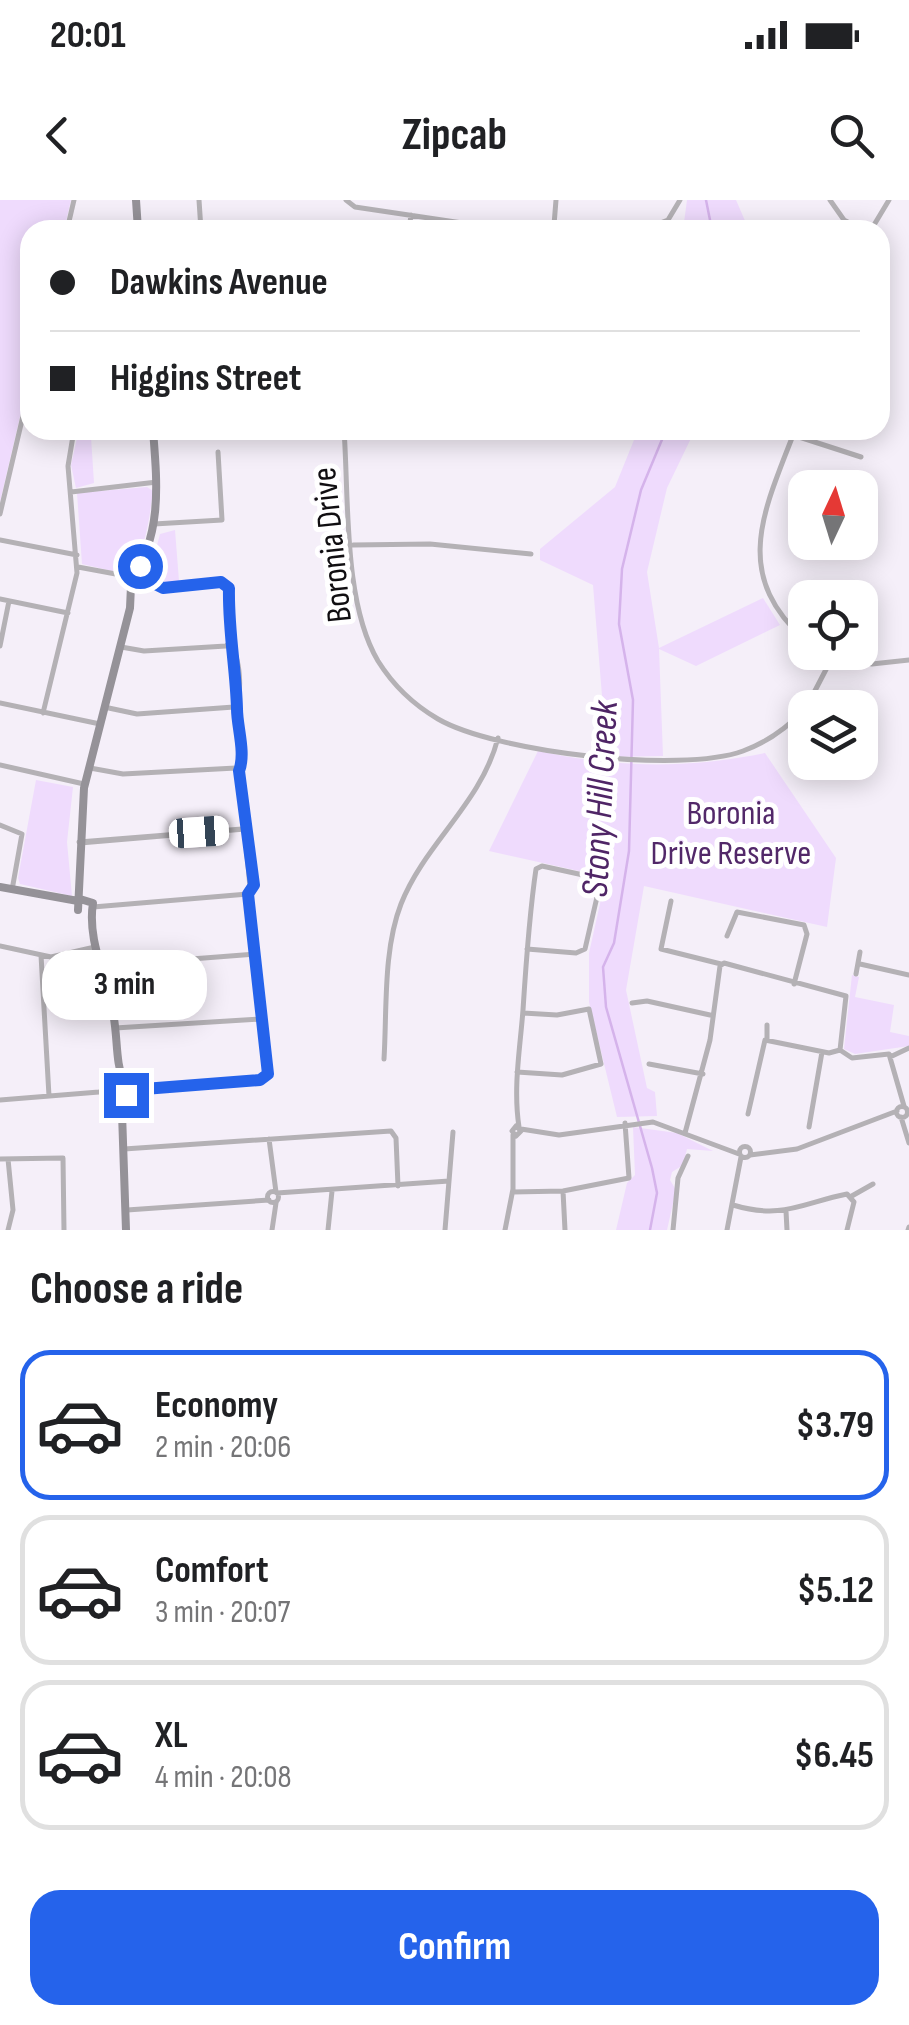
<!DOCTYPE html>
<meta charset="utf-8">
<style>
:root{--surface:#fff;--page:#f2f2f2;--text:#202124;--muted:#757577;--line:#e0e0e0;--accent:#2563eb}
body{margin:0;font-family:"Sofia Sans Condensed",sans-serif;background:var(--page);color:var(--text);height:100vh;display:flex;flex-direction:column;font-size:38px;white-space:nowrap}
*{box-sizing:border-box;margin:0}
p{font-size:32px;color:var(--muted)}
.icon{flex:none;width:55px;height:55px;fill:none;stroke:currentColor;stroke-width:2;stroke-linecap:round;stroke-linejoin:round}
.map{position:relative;height:1030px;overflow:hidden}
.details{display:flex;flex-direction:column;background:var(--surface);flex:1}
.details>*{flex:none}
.top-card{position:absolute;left:20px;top:20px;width:870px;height:220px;border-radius:30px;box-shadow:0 5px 25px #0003;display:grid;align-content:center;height:220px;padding:0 30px;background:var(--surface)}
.needle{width:65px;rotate:4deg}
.controls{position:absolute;left:788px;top:270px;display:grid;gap:20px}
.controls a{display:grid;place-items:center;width:90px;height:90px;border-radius:20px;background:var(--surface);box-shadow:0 5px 25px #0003;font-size:50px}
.end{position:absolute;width:45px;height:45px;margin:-22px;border:12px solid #2563eb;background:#fff;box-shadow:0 0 0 5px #fff}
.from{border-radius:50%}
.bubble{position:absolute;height:70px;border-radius:30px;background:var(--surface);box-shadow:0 5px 25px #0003;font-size:32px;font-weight:700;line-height:70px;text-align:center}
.car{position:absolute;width:30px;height:60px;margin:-30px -15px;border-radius:12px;box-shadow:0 0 8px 2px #0007;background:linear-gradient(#fff 24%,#345 0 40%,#fff 0 76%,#345 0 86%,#fff 0)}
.top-card b{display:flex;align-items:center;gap:35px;height:95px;font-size:38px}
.top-card b+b{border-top:2px solid var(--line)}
.top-card i{width:25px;height:25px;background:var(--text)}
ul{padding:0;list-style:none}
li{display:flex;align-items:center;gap:30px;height:150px;margin:0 20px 15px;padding:0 10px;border:5px solid var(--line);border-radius:30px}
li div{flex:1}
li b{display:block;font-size:38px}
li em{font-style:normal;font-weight:700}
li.current{border-color:var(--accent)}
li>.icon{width:90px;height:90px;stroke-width:1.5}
h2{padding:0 30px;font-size:45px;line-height:120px}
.button{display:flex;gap:20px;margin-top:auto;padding:20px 30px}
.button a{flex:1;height:115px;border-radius:30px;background:var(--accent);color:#fff;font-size:40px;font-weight:700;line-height:115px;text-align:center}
.status{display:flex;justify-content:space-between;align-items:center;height:70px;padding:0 50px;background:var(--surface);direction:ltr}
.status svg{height:28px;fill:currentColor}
header{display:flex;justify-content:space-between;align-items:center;height:130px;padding:0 30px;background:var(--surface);font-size:45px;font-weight:700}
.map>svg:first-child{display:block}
.green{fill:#efdbfd}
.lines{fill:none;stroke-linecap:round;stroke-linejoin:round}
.stream{stroke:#d5b3eb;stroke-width:2.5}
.street{stroke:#b4b1b5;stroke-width:5}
.secondary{stroke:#959298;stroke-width:8}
.route{stroke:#2563eb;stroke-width:12}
.labels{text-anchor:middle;stroke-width:10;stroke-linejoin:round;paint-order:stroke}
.street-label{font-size:35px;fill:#100e11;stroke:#fff}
.park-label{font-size:35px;fill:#522869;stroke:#fff}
.water-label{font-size:38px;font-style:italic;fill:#4f2566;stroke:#fff}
</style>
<div class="status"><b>20:01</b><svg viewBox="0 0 49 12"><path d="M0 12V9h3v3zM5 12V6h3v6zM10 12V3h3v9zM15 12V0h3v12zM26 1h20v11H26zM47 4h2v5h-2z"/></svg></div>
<header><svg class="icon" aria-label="back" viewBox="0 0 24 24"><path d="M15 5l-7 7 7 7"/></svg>Zipcab<svg class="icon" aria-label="search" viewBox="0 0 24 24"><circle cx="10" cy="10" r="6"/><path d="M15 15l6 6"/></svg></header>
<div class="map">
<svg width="909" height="1030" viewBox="0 0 909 1030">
<rect width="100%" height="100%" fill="#f5eff9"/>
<path class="green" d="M0,0H71L64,30H30V174L0,302Z
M687,0H736L749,30H683Z
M638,230H695L667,288L647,372L659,448L763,398L780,425L696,466L659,449L663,556L607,557L593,385L540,360V349L615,287Z
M98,233L91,237L94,283L76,288L71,265L77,238Z
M147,287L153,291C149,322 145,351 129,375L82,364L77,293Z
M175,330L179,381L160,382L149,375L160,334Z
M538,551C618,568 686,569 765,553L836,658L827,727L644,686L626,790L647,888L655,892L657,916L617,917L589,802V753L606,677L489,651Z
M36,580L73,587L67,642L72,696L20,684L18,678Z
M852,775L859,777L855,797L894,805L890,832L909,836V846L855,854L844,849Z
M633,927L677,933L713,951L687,949L683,965L672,972L670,980L676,990L667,1030H616L627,983L635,975Z"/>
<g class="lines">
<path class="stream" d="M706,0L712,30
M650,1030L657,993L652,968L606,807L603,767L614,743L629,651L633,500L619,424L622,369L641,290L666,230"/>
<path class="street" d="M199,0L201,30
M346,0L355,7L469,24L650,27L668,20L680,0
M830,0L844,20L862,30
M554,25L556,0
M67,30L74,0
M409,30L411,15
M871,30L889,0
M73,230H107
M344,230C349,298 343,402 378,461C393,485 414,505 438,519C495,552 680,574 743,551C768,542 787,528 805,509
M795,230C765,309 730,373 805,440
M793,235L861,257
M71,292L157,282
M0,314L30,186
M154,324L222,320L218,252
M0,340L77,355
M353,345L430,344L531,354
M78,367L132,377
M0,399L68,413
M229,444C241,457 243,494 234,509
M0,446L9,401
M121,447L144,451L226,446L233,439L226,384L142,388
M826,452L872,464L909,460
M0,503L100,524
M104,507L137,514L234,507L239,515V570
M806,508L833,456
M43,513L77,373L68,266L74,230
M0,565L84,584
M90,568L123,574L236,568
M0,625L22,634L12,690
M79,642L242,629
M80,643L245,629
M671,701L661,749L721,764
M93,707L248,694L253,685L246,632
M727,736L737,712L804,725L807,734L794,784
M0,746L51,757L95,747
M41,755L49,896
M860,764L909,775
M101,766L256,754
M856,774L860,752
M632,803L647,801L710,815
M115,828L262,819
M767,839V825
M890,857L909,848
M384,859C387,810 383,750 401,704C425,643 481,604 498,538
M649,864L703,874
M517,872L562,875L601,864L589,809L557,815L523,813
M127,895L143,889L267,877L240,576L236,568
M0,900L99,892L114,886
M896.5 912a5.5 5.5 0 1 1 11 0a5.5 5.5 0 1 1-11 0Z
M748,914L765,840L829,853L840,850
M901,917L909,943
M516,926L521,931L516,936L512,931Z
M519,927C513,888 520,849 523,810C526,763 529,716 536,669L542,666L597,678L600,684L585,749L576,753L527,749
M809,927L822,852
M521,929L559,935L653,922L739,954
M685,933L710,840L720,766L724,763L846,796L840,850L852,858L889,854L904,906
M269,939L276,992
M739.5 952a5.5 5.5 0 1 1 11 0a5.5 5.5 0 1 1-11 0Z
M124,949L391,931L396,938L398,986
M750,955L797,949L897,911
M0,959L63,958L64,1030
M563,991L565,1030
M267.5 997a5.5 5.5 0 1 1 11 0a5.5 5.5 0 1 1-11 0Z
M513,992L563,991L629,978L625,923
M277,993L449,981
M850,997L873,984
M733,1005C782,1020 802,1003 847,994L854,1002L847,1030
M127,1010L269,1000
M786,1011L787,1030
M8,1030L13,1010L8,959
M272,1030L276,1003
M328,1030L332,991
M445,1030L453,932
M505,1030L513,989V935
M673,1030L678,978L688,956
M727,1030L741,957
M908,1030L909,1027"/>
<path class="secondary" d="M136,0L138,30
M143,378L144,362
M139,389L132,388L130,380C163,337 157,281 153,230
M0,687L78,701
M80,699L93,703C87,740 106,775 113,813C118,837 115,861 124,884
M78,710L84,588L130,408L131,386
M112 891a8 8 0 1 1 16 0a8 8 0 1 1-16 0Z
M116,897L122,913L126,1030"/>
</g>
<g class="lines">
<path class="route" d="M126,895L144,889L260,880L268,874L248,694L254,685L239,571C246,553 237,527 237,509C236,469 228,430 229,388L221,382L163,388L143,378L144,357L140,366"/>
</g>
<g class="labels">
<g class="street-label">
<text transform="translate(331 345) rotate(-96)" y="12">Boronia Drive</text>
</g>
<g class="park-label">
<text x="731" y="624">Boronia<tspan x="731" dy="40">Drive Reserve</tspan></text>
</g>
<g class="water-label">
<text transform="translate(599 599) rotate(-87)" y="13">Stony Hill Creek</text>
</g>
</g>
</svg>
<div class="controls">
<a><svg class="needle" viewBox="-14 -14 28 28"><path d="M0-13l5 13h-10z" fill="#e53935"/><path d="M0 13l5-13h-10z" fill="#757577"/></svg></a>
<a><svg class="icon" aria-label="locate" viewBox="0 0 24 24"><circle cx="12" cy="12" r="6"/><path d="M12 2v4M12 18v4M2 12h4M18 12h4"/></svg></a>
<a><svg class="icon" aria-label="layers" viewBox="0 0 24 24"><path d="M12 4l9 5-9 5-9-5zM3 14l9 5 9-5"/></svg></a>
</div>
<i class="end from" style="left:140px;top:366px"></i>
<i class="end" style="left:126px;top:895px"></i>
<div class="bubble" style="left:42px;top:750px;width:165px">3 min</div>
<i class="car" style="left:199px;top:632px;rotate:86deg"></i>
<div class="top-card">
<b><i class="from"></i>Dawkins Avenue</b>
<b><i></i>Higgins Street</b>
</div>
</div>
<section class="details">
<h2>Choose a ride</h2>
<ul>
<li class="current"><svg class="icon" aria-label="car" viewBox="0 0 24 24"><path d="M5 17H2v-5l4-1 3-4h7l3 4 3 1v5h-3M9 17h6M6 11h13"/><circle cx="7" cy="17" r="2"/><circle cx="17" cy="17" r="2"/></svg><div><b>Economy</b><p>2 min · 20:06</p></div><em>$3.79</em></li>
<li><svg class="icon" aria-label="car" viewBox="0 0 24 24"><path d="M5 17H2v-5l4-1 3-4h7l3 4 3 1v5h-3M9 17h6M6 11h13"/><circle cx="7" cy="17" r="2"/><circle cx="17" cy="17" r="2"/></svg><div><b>Comfort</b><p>3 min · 20:07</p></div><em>$5.12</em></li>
<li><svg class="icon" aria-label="car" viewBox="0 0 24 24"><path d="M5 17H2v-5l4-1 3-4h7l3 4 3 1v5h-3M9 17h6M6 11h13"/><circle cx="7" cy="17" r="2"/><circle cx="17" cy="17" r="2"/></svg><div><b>XL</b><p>4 min · 20:08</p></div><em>$6.45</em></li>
</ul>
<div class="button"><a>Confirm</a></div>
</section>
